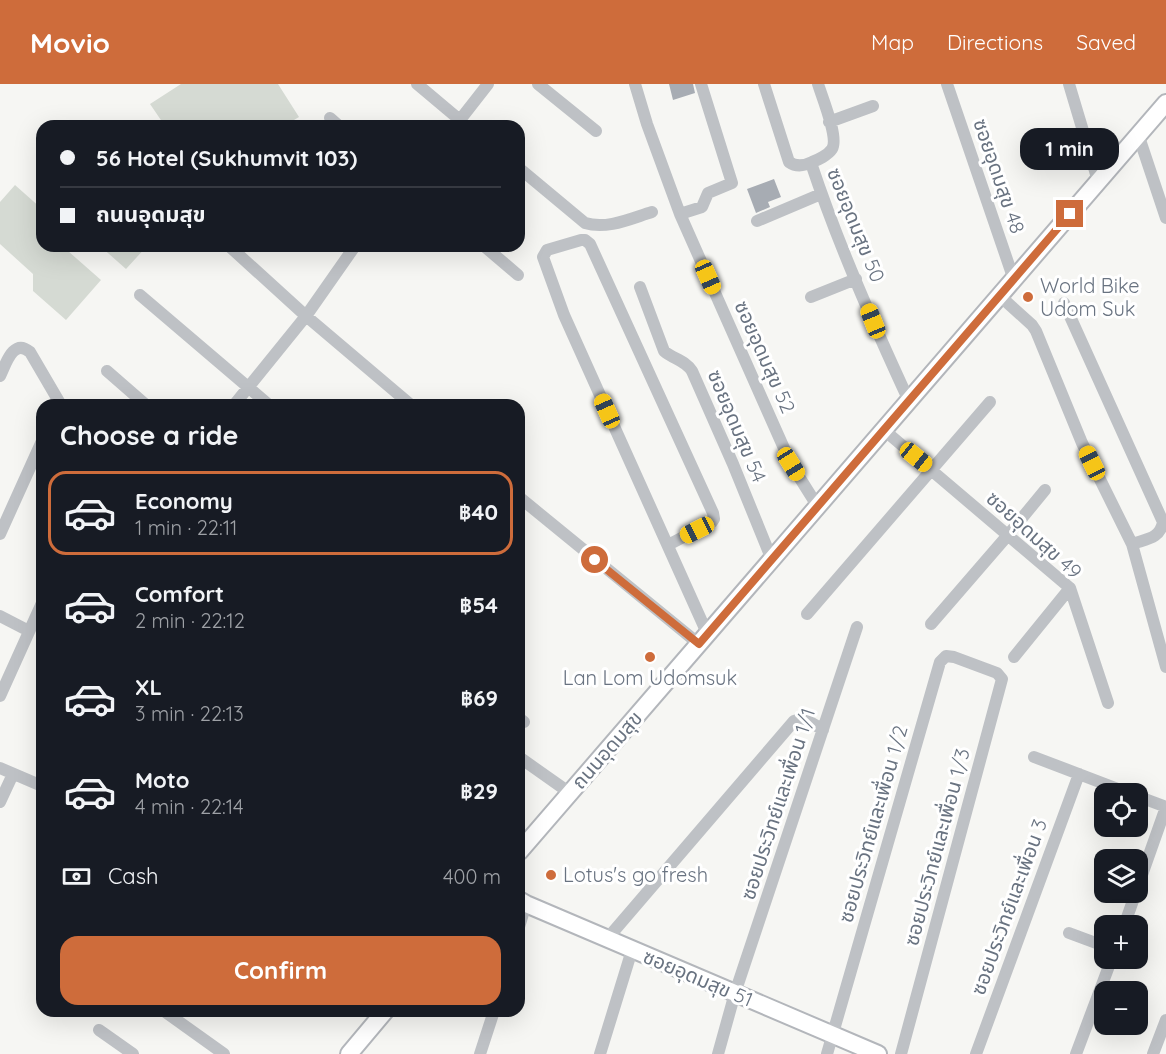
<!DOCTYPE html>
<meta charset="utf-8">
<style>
:root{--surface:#171b24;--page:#242831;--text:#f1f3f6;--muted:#9ea1a6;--line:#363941;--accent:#ce6c3b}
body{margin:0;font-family:Quicksand,"Noto Sans Thai",sans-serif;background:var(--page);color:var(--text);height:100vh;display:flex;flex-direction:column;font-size:22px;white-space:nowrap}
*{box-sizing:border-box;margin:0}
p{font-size:20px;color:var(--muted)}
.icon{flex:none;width:33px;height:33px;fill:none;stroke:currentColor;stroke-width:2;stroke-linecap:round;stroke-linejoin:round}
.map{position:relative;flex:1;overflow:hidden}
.panel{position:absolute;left:36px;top:315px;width:489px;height:618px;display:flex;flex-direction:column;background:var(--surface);border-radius:18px;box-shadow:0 6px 24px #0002}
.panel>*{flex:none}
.hud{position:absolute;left:36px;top:36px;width:489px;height:132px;border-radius:18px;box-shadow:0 6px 24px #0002;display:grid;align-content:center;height:132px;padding:0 24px;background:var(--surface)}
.controls{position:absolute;left:1094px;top:699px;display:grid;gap:12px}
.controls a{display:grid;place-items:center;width:54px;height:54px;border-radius:12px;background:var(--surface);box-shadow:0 6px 24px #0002;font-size:30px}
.end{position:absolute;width:27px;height:27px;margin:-14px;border:8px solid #ce6c3b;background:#fff;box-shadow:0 0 0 3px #fff}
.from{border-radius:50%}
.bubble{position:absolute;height:42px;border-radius:18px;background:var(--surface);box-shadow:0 6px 24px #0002;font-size:20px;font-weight:700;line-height:42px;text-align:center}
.car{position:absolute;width:18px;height:36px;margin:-18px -9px;border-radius:8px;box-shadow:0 0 4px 2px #0007;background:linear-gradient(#f5c518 24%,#345 0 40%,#f5c518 0 76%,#345 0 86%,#f5c518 0)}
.hud b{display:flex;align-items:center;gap:21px;height:57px;font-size:22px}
.hud b+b{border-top:2px solid var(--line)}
.hud i{width:15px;height:15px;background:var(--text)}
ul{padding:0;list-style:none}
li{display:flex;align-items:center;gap:18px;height:84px;margin:0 12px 9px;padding:0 12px;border:3px solid transparent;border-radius:18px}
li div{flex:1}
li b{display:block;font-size:22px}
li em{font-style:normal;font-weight:700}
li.selected{border-color:var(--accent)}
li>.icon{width:54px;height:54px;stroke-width:1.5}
h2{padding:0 24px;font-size:27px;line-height:72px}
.pay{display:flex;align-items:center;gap:15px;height:66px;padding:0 24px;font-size:22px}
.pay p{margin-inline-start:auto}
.action{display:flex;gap:12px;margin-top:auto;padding:12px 24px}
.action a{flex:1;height:69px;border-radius:18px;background:var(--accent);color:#fff;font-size:24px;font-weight:700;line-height:69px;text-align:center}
header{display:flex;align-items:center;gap:36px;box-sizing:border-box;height:84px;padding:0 30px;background:var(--accent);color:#fff}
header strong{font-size:28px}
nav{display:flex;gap:33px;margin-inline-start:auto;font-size:21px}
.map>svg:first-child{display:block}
.green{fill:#d5dad3}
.building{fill:#a7acb3}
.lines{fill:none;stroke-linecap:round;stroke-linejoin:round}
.secondary-casing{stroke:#b3b6bb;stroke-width:20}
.street{stroke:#bec1c5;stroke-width:12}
.secondary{stroke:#fff;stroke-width:16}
.route{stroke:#ce6c3b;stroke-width:8}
.poi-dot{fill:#ce6c3b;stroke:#fff;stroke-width:2}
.labels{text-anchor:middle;stroke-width:6;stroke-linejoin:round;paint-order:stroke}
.street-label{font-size:20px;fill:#697381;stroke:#fff}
.poi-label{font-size:20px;fill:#697381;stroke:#fff;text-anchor:start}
</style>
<header>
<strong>Movio</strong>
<nav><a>Map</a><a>Directions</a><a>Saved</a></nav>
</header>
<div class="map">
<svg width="1166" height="970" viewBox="0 0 1166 970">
<rect width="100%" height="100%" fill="#f6f6f3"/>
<path class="green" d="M181,0H278L299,33L284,42H165L150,20Z
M15,101L42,125V162H69L68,167L101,196L66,236L33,207V190L0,160V118Z
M100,162H147L126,185Z"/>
<path class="building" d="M669,0H693L695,9L673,16Z
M774,95L781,113L768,118L770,123L756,129L747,105Z"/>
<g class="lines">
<defs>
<path id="secondary" d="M519,768L1166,19
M519,816L526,820L878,970
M349,970L385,927"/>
</defs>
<use href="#secondary" class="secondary-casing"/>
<path class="street" d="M417,0L467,42
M538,0L596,47
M635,0L647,40L680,130L791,380L818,423
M764,0L789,78C796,83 804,82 812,78C818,76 828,71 832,65C839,54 822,13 818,0
M947,0L1014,196
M1069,0L1098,97
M330,34L339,42
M829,38L873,22
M456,41L488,0
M1138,50L1166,134
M811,79C838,160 873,239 909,317
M519,84L585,139C607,146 632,134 652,128
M680,130L702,123L708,109L732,99L701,0
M757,137L821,110
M229,162L306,232L411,321
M484,162L518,191
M640,203L664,267C673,275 685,276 692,287L733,380L772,476
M140,211L269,321
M1000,212L1032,241L1036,247L1082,359L1132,460L1166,583
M811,213L856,195
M1064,219L1163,438C1160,455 1146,455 1132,460
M107,287L146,321
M0,292C6,280 13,254 30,268L61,321
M234,321L306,232L355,162
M884,346L1070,504L1108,619
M519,413L699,560
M0,450L42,357
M668,461L712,438L714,435L713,429L590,160L585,156H581L547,166L543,173L564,231L707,549
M519,529V530
M807,530L990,318
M0,532L29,547
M931,540L1008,451L1045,406
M1014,573L1070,504
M0,612L42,519
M519,634L524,638
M519,673L570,709
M1034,673L1131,710
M0,684L42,702
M1137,712L1166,723L1137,805
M0,718L13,690
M1124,842L1136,808
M519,843L526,820
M1069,849L1104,862
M607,855L794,637C805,632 813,640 823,646
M164,927L224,970
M99,946L133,970
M480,970L494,927
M600,970L632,866
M718,970L735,909L857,543
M827,970L940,578L946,572L954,573L997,589L1002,595L901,970
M976,970L1079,690
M1076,970L1112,874
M1153,970L1166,936"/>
<use href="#secondary" class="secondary"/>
</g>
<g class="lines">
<path class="route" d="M595,476L699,560L1070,130"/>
</g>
<g class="poi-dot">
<circle cx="1028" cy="213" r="6"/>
<circle cx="650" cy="573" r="6"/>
<circle cx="551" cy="791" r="6"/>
</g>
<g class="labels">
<g class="street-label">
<text transform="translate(999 92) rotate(71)" y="7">ซอยอุดมสุข 48</text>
<text transform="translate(856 141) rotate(68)" y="7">ซอยอุดมสุข 50</text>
<text transform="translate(765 273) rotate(66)" y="7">ซอยอุดมสุข 52</text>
<text transform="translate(737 342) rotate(67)" y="7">ซอยอุดมสุข 54</text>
<text transform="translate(1034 451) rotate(42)" y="7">ซอยอุดมสุข 49</text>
<text transform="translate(607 666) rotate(-49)" y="7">ถนนอุดมสุข</text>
<text transform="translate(778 720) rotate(-72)" y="7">ซอยประวิทย์และเพื่อน 1/1</text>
<text transform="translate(873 740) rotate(-74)" y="7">ซอยประวิทย์และเพื่อน 1/2</text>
<text transform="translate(937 763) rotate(-75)" y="7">ซอยประวิทย์และเพื่อน 1/3</text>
<text transform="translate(1009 823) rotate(-70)" y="7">ซอยประวิทย์และเพื่อน 3</text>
<text transform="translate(698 894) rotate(23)" y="7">ซอยอุดมสุข 51</text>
</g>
<g class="poi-label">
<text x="1040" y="209">World Bike<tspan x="1040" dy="23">Udom Suk</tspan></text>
<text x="650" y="601" text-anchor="middle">Lan Lom Udomsuk</text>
<text x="563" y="798">Lotus's go fresh</text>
</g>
</g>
</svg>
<div class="controls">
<a><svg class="icon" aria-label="locate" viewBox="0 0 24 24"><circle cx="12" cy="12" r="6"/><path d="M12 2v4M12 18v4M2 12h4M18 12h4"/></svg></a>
<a><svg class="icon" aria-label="layers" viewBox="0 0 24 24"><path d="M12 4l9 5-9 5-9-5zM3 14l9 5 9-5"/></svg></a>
<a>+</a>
<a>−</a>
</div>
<i class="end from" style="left:595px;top:476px"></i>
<i class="end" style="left:1070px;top:130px"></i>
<div class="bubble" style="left:1020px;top:44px;width:99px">1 min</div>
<i class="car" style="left:708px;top:193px;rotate:156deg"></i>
<i class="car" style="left:873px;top:237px;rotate:338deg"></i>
<i class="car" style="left:607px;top:327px;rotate:336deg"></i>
<i class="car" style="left:916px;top:373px;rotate:129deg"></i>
<i class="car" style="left:1092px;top:379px;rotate:334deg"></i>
<i class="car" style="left:791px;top:380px;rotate:148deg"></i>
<i class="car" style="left:697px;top:446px;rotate:243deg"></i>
<div class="hud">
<b><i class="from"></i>56 Hotel (Sukhumvit 103)</b>
<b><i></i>ถนนอุดมสุข</b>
</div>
<section class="panel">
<h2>Choose a ride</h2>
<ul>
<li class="selected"><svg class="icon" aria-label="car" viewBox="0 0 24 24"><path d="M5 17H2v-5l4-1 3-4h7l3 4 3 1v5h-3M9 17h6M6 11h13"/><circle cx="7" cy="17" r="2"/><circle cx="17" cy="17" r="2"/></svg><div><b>Economy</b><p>1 min · 22:11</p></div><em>฿40</em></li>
<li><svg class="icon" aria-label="car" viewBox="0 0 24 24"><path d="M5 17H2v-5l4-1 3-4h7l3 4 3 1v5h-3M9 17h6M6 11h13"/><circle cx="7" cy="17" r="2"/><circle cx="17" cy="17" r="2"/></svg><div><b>Comfort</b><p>2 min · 22:12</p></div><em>฿54</em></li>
<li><svg class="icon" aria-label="car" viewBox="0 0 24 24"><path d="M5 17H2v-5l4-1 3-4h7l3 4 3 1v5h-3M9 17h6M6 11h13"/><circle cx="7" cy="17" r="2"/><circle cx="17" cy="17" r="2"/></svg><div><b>XL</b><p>3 min · 22:13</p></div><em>฿69</em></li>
<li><svg class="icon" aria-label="car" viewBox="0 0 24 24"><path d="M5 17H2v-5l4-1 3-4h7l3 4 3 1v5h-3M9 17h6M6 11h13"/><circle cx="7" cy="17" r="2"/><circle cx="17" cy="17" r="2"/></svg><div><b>Moto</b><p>4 min · 22:14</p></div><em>฿29</em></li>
</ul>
<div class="pay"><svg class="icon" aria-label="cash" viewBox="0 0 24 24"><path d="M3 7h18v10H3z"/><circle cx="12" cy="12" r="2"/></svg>Cash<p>400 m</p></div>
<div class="action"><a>Confirm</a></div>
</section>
</div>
